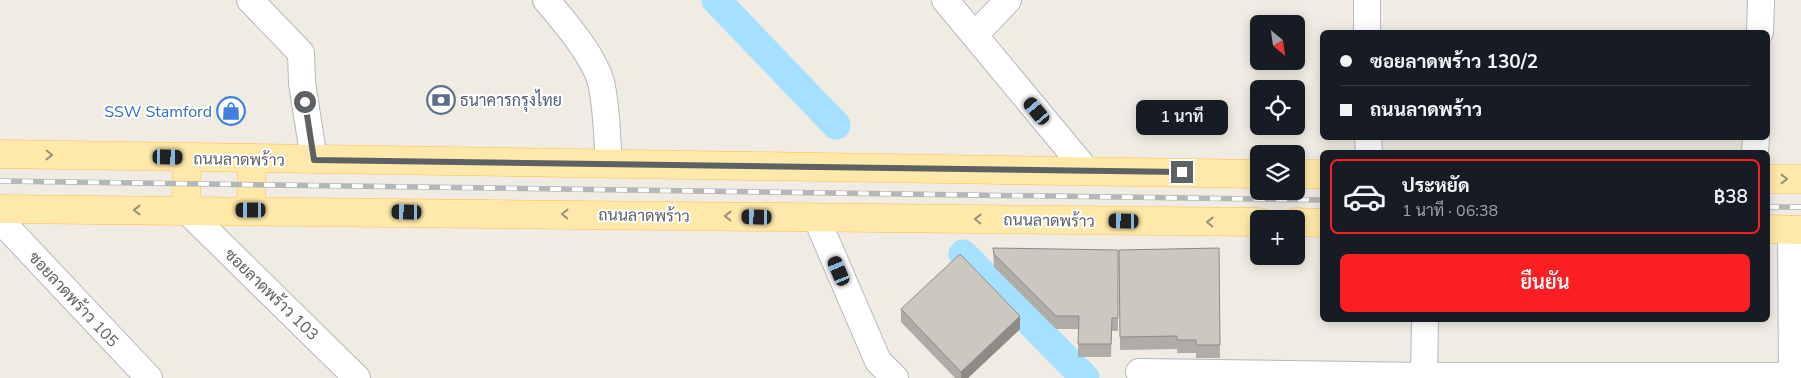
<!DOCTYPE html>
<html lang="th">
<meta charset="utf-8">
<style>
:root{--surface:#171b24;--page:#20242c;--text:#f1f3f6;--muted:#9ea1a6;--line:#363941;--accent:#fb1f23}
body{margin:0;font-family:"Nunito Sans",Sarabun,sans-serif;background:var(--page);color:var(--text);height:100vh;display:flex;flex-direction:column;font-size:19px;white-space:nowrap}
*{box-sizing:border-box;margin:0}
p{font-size:16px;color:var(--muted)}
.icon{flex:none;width:28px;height:28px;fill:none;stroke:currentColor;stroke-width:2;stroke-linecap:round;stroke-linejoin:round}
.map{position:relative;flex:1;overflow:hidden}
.panel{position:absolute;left:1320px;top:150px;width:450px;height:172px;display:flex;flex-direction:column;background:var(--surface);border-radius:8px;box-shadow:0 2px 12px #0003}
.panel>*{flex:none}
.top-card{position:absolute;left:1320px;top:30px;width:450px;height:110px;border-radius:8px;box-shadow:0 2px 12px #0003;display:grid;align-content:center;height:110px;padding:0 20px;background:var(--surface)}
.needle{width:32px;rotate:151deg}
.tools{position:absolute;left:1250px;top:15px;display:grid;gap:10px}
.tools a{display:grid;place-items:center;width:55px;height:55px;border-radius:8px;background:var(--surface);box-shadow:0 2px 12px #0003;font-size:25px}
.end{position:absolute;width:22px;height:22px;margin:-11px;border:6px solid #5c6166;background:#fff;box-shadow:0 0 0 2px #fff}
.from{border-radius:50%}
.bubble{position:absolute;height:35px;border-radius:8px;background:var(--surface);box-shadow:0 2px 12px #0003;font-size:16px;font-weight:600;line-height:35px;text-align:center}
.car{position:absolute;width:15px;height:30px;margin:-15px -8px;border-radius:6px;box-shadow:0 0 4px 1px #0007;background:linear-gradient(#222 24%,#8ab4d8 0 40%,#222 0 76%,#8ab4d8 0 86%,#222 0)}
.top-card b{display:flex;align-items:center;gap:18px;height:48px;font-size:19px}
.top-card b+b{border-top:1px solid var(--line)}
.top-card i{width:12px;height:12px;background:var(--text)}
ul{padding:9px 0 0;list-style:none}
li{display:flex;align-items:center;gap:15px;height:75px;margin:0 10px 8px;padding:0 10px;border:2px solid transparent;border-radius:8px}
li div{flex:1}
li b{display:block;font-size:19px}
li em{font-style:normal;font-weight:600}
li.on{border-color:var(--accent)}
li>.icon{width:45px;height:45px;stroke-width:1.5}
.cta{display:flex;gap:10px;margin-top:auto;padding:10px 20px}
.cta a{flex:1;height:58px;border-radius:8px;background:var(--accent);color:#fff;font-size:20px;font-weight:600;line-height:58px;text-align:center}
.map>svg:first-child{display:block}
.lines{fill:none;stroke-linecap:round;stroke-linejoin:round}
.canal{stroke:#a5e0ff;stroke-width:29}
.street-casing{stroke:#b5b8bc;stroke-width:28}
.primary-casing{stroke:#ffbd4e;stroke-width:29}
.street{stroke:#fff;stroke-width:26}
.primary{stroke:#ffe9aa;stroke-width:28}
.rail-casing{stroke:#b5b6b7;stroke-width:5.5}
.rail{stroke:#fff;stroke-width:4;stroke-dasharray:11;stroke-linecap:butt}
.wall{fill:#afaba6}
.shaded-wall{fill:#8e8b87}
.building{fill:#cbc7c1;stroke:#8e8b87}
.oneway{stroke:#95917e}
.route{stroke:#5c6166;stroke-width:6}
.labels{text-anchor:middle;stroke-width:4;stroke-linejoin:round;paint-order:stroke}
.service-label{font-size:16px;fill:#4e5e75;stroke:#fff;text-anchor:start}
.shop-label{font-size:16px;fill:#366cbe;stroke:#fff;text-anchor:end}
.street-label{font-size:16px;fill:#5c6166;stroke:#fff}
</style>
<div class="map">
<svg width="1801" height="378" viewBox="0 0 1801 378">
<rect width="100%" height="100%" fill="#f0ece4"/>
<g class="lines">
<path class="canal" d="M716,0L836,125
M963,254L1085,378"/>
<defs>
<path id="street" d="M250,0L301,53L302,83L314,159
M546,0C564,21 597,59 602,87C607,112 607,139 609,164
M945,0L1087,171
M1367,0V32
M1760,32L1761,0
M975,35L1008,0
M1368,138L1369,152
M1755,152L1756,138
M186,210L357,378
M816,217L878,361L895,378
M0,220L149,378
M1791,229L1792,378
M1139,372L1424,376H1801
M1424,378L1425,320"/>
<path id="primary" d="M0,154L1259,174
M1296,174H1322
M1768,179H1801
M0,209L1259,222
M186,210L187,158
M251,210L252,159
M1296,222L1322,223
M1768,229L1801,230"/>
</defs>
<use href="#street" class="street-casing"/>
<use href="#primary" class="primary-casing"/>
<use href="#street" class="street"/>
<use href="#primary" class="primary"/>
<defs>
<path id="rail" d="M0,181L1322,200
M1768,207H1801"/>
</defs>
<use href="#rail" class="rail-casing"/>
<use href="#rail" class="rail"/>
</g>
<path class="wall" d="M993,248L1118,250V331H1112L1111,357H1078V329H1056L994,267Z
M1219,248L1220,358H1196V353H1177V349L1120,350L1119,250Z
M901,309L1020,329L968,378H955L901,322Z"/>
<path class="shaded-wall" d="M1020,316V329L968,378H961V372Z"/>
<path class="building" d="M993,248L1118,250V318H1112L1111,344H1078L1079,316H1056L994,254Z
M1219,248L1220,345H1196V340H1177V336L1120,337L1119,250Z
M960,254L1020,316L961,372L901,309Z"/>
<defs><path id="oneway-chevron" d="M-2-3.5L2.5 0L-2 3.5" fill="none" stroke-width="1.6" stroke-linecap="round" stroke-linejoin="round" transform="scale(1.25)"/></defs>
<g class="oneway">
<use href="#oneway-chevron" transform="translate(49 155) rotate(1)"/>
<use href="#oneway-chevron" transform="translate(1784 179)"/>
<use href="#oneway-chevron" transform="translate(137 210) rotate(-180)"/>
<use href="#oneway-chevron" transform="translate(565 214) rotate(-179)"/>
<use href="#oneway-chevron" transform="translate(728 216) rotate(-179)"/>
<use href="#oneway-chevron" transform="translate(978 219) rotate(-179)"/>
<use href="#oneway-chevron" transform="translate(1210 222) rotate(-179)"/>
</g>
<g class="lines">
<path class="route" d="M305,102L314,160L1182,172"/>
</g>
<defs>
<symbol id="bank-ring" viewBox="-11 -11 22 22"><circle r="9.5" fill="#fff" stroke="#5c6f8a" stroke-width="1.5"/><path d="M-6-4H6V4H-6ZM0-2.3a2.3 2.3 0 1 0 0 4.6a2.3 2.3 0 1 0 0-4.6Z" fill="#5c6f8a"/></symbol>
<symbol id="shop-ring" viewBox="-11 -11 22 22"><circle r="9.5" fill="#fff" stroke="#3f7fe0" stroke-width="1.5"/><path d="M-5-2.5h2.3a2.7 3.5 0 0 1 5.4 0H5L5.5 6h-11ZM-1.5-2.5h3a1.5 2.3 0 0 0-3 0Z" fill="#3f7fe0"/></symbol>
</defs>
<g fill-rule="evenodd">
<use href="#bank-ring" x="425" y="84" width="32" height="32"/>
<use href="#shop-ring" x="215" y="95" width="32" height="32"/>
</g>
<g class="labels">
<g class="service-label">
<text x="460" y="106">ธนาคารกรุงไทย</text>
</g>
<g class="shop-label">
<text x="212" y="117">SSW Stamford</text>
</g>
<g class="street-label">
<text transform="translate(239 159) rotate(1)" y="6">ถนนลาดพร้าว</text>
<text transform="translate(644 215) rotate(1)" y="6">ถนนลาดพร้าว</text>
<text transform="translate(1049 220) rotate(1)" y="6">ถนนลาดพร้าว</text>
<text transform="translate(272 294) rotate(44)" y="6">ซอยลาดพร้าว 103</text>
<text transform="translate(74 299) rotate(47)" y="6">ซอยลาดพร้าว 105</text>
</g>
</g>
</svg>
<div class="tools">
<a><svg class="needle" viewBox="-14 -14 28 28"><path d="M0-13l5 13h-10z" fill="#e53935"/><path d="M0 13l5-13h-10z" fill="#9ea1a6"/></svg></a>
<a><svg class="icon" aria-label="locate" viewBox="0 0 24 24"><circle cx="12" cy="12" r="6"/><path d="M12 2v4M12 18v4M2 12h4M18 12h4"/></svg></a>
<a><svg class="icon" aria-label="layers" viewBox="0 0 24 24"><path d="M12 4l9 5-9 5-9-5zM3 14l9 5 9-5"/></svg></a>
<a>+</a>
</div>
<i class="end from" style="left:305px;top:102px"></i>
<i class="end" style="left:1182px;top:172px"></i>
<div class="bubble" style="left:1136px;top:100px;width:92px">1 นาที</div>
<i class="car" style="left:1037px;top:111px;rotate:320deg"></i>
<i class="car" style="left:168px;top:157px;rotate:91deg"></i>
<i class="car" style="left:251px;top:210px;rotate:270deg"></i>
<i class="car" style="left:407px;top:212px;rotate:271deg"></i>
<i class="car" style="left:757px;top:217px;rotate:271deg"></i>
<i class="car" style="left:1124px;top:221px;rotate:271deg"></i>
<i class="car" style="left:839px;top:271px;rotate:337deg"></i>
<div class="top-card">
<b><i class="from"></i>ซอยลาดพร้าว 130/2</b>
<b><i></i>ถนนลาดพร้าว</b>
</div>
<section class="panel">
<ul>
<li class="on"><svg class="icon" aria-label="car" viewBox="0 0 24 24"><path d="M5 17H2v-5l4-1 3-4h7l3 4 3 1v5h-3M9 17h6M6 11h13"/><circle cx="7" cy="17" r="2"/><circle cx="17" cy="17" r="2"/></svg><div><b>ประหยัด</b><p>1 นาที · 06:38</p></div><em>฿38</em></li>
</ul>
<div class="cta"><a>ยืนยัน</a></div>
</section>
</div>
